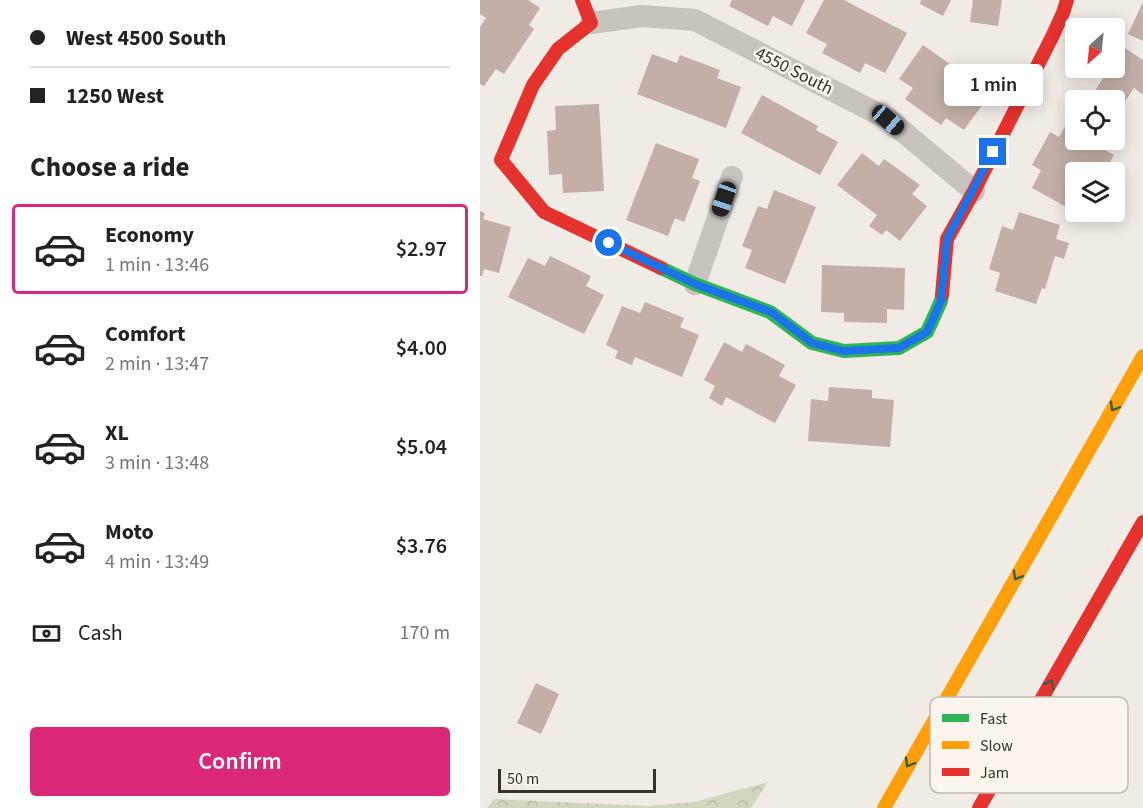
<!DOCTYPE html>
<html lang="en">
<head>
<meta charset="utf-8">
<style>
  :root { --surface:#fff; --page:#f6f6f6; --text:#222; --muted:#767676; --line:#e0e0e0; --accent:#db2777 }
  body { margin:0; font-family:"Source Sans 3",sans-serif; background:var(--page); color:var(--text); height:100vh; display:flex; flex-direction:column; font-size:22px; white-space:nowrap }
  * { box-sizing:border-box; margin:0 }
  p { font-size:20px; color:var(--muted) }
  .icon { flex:none; width:33px; height:33px; fill:none; stroke:currentColor; stroke-width:2; stroke-linecap:round; stroke-linejoin:round }
  .map { position:relative; flex:1; overflow:hidden }
  .sheet { display:flex; flex-direction:column; background:var(--surface); width:480px }
  .sheet>* { flex:none }
  .hud { display:grid; align-content:center; height:132px; padding:0 30px; background:var(--surface) }
  .needle { width:39px; rotate:207deg }
  .fabs { position:absolute; left:585px; top:18px; display:grid; gap:12px }
  .fabs a { display:grid; place-items:center; width:60px; height:60px; border-radius:6px; background:var(--surface); box-shadow:0 3px 15px #0003; font-size:30px }
  .scale { position:absolute; left:18px; bottom:15px; width:158px; box-sizing:border-box; padding-left:6px; border:3px solid #3b302b; border-top:0; font-size:16px; line-height:21px; white-space:nowrap; color:#3b302b; -webkit-text-stroke:4px #fbf5ee; paint-order:stroke }
  .end { position:absolute; width:27px; height:27px; margin:-14px; border:8px solid #1a73e8; background:#fff; box-shadow:0 0 0 3px #fff }
  .from { border-radius:50% }
  .bubble { position:absolute; height:42px; border-radius:6px; background:var(--surface); box-shadow:0 3px 15px #0003; font-size:20px; font-weight:600; line-height:42px; text-align:center }
  .car { position:absolute; width:18px; height:36px; margin:-18px -9px; border-radius:8px; box-shadow:0 0 4px 2px #0007; background:linear-gradient(#222 24%,#8ab4d8 0 40%,#222 0 76%,#8ab4d8 0 86%,#222 0) }
  .hud b { display:flex; align-items:center; gap:21px; height:57px; font-size:22px }
  .hud b+b { border-top:2px solid var(--line) }
  .hud i { width:15px; height:15px; background:var(--text) }
  ul { padding:0; list-style:none }
  li { display:flex; align-items:center; gap:18px; height:90px; margin:0 12px 9px; padding:0 18px; border:3px solid transparent; border-radius:6px }
  li div { flex:1 }
  li b { display:block; font-size:22px }
  li em { font-style:normal; font-weight:600 }
  li.on { border-color:var(--accent) }
  li>.icon { width:54px; height:54px; stroke-width:1.5 }
  h2 { padding:0 30px; font-size:27px; line-height:72px }
  .pay { display:flex; align-items:center; gap:15px; height:66px; padding:0 30px; font-size:22px }
  .pay p { margin-inline-start:auto }
  .cta { display:flex; gap:12px; margin-top:auto; padding:12px 30px }
  .cta a { flex:1; height:69px; border-radius:6px; background:var(--accent); color:#fff; font-size:24px; font-weight:600; line-height:69px; text-align:center }
  main { display:flex; flex:1; min-height:0 }
  .map>svg:first-child { display:block }
  .park { fill:url(#park-crowns) }
  .building { fill:#c3afa7 }
  .lines { fill:none; stroke-linecap:round; stroke-linejoin:round }
  .street { stroke:#c9c3be; stroke-width:22 }
  .fast { stroke:#30b455; stroke-width:14 }
  .slow { stroke:#ff9f0a; stroke-width:14 }
  .jam { stroke:#e5322d; stroke-width:14 }
  .oneway { stroke:#375e3a }
  .route { stroke:#1a73e8; stroke-width:8 }
  .labels { text-anchor:middle; dominant-baseline:central; stroke-width:5; stroke-linejoin:round; paint-order:stroke }
  .street-label { font-size:18px; fill:#3b302b; stroke:#fbf5ee }
  .key { fill:#fbf5ee; stroke:#c1bab4; stroke-width:1.5 }
  .key-label { font-size:16px; fill:#3b302b }
</style>
</head>
<body>
<main>
<section class="sheet">
<div class="hud">
<b><i class="from"></i>West 4500 South</b>
<b><i></i>1250 West</b>
</div>
<h2>Choose a ride</h2>
<ul>
<li class="on"><svg class="icon" aria-label="car" viewBox="0 0 24 24"><path d="M5 17H2v-5l4-1 3-4h7l3 4 3 1v5h-3M9 17h6M6 11h13"/><circle cx="7" cy="17" r="2"/><circle cx="17" cy="17" r="2"/></svg><div><b>Economy</b><p>1 min · 13:46</p></div><em>$2.97</em></li>
<li><svg class="icon" aria-label="car" viewBox="0 0 24 24"><path d="M5 17H2v-5l4-1 3-4h7l3 4 3 1v5h-3M9 17h6M6 11h13"/><circle cx="7" cy="17" r="2"/><circle cx="17" cy="17" r="2"/></svg><div><b>Comfort</b><p>2 min · 13:47</p></div><em>$4.00</em></li>
<li><svg class="icon" aria-label="car" viewBox="0 0 24 24"><path d="M5 17H2v-5l4-1 3-4h7l3 4 3 1v5h-3M9 17h6M6 11h13"/><circle cx="7" cy="17" r="2"/><circle cx="17" cy="17" r="2"/></svg><div><b>XL</b><p>3 min · 13:48</p></div><em>$5.04</em></li>
<li><svg class="icon" aria-label="car" viewBox="0 0 24 24"><path d="M5 17H2v-5l4-1 3-4h7l3 4 3 1v5h-3M9 17h6M6 11h13"/><circle cx="7" cy="17" r="2"/><circle cx="17" cy="17" r="2"/></svg><div><b>Moto</b><p>4 min · 13:49</p></div><em>$3.76</em></li>
</ul>
<div class="pay"><svg class="icon" aria-label="cash" viewBox="0 0 24 24"><path d="M3 7h18v10H3z"/><circle cx="12" cy="12" r="2"/></svg>Cash<p>170 m</p></div>
<div class="cta"><a>Confirm</a></div>
</section>
<div class="map">
<svg width="663" height="808" viewBox="0 0 663 808">
  <defs>
    <pattern id="park-crowns" width="20" height="18" patternUnits="userSpaceOnUse" patternTransform="scale(1.5)"><rect width="20" height="18" fill="#d1d6bf"/><path d="M2 6a3 3 0 1 1 6 0M12 15a3 3 0 1 1 6 0" fill="none" stroke="#b4b8a4"/></pattern>
  </defs>
  <rect width="100%" height="100%" fill="#f0ebe5"/>
  <path class="park" d="M288 782 271 808H7L14 799 168 806 215 802Z"/>
  <path class="building" d="M0 0H48L60 8 49 25 54 29 24 74 16 69 4 86 0 84V27L6 18 0 14Z
    M252 0H325L312 26 293 16 288 26 249 6Z
    M344 0H364L427 33 405 73 385 63 380 73 342 53 347 44 326 33Z
    M441 0H471L463 16 440 4Z
    M493 0H522L518 26 490 22Z
    M663 2V41L648 34Z
    M443 45 511 93 484 130 466 118 461 125 425 99 433 88 419 79Z
    M643 47 663 60V92L662 94 654 88 638 112 634 110V100H620L612 95 630 68H634V60Z
    M172 54 197 63 200 55 240 70 237 78 261 87 246 128 157 94Z
    M282 95 338 126 336 130 358 142 340 175 261 133Z
    M119 104 124 191 83 193 82 174 69 175 67 131 76 130 75 106Z
    M591 115 596 118V140H628L623 149 634 155 624 172 613 166 610 172H596V199L590 209 552 188 561 170 552 165 570 132 579 137Z
    M176 143 219 159 212 178 220 181 204 222 195 218 188 236 146 220Z
    M382 153 399 166 404 159 440 185 432 194 447 206 420 241 406 230 402 235 389 226 397 215 357 185Z
    M294 190 336 207 305 284 265 268 272 250 262 246 278 206 287 209Z
    M0 211 5 213 3 219 31 227 19 273 4 269 2 276H0Z
    M539 212 580 225 576 239 589 243 584 259 575 256 565 289 562 288 556 304 515 291 520 273 509 269 522 226 533 230Z
    M70 256 111 276 106 286 124 295 104 334 28 297 48 258 65 266Z
    M342 265 425 268 424 310 407 309V323L364 322V313L341 312Z
    M165 302 204 318 200 327 219 335 202 377 155 357 152 365 135 358 138 351 126 345 142 306 160 313Z
    M244 342 262 352 266 344 305 365 299 376 316 385 295 423 246 397 242 406 229 398 235 386 224 380Z
    M349 387 392 390V398L414 400 410 447 328 441 331 399 348 401Z
    M56 683 79 694 61 734 37 723Z"/>
  <g class="lines">
    <path class="street" d="M111 23 162 16 215 20 408 119 494 191
      M215 284 252 177"/>
    <path class="fast" d="M181 268 215 284 290 312 332 343 364 351 419 348 447 332 461 301 462 295"/>
    <path class="slow" d="M404 808 663 356"/>
    <path class="jam" d="M102 0 111 23 78 49 53 85 21 160 64 212 181 268
      M462 295 467 239 494 191 573 35 583 13 587 0
      M499 808 663 522"/>
  </g>
  <defs><path id="oneway-chevron" d="M-2-3.5L2.5 0L-2 3.5" fill="none" stroke-width="1.6" stroke-linecap="round" stroke-linejoin="round" transform="scale(1.5)"/></defs>
  <g class="oneway">
    <use href="#oneway-chevron" transform="translate(634 407) rotate(120)"/>
    <use href="#oneway-chevron" transform="translate(537 576) rotate(120)"/>
    <use href="#oneway-chevron" transform="translate(570 684) rotate(-60)"/>
    <use href="#oneway-chevron" transform="translate(429 763) rotate(120)"/>
  </g>
  <g class="lines">
    <path class="route" d="M129 243 215 284 291 312 332 343 363 351 419 348 447 332 461 301 467 239 513 152"/>
  </g>
  <g class="labels">
    <g class="street-label">
      <text transform="translate(314 71) rotate(27)">4550 South</text>
    </g>
  </g>
  <rect x="450" y="697" width="198" height="96" rx="9" class="key"/>
  <rect x="462" y="714" width="27" height="8" fill="#30b455"/>
  <rect x="462" y="741" width="27" height="8" fill="#ff9f0a"/>
  <rect x="462" y="768" width="27" height="8" fill="#e5322d"/>
  <g class="key-label">
    <text x="500" y="724">Fast</text>
    <text x="500" y="751">Slow</text>
    <text x="500" y="778">Jam</text>
  </g>
</svg>
<div class="fabs">
<a><svg class="needle" viewBox="-14 -14 28 28"><path d="M0-13l5 13h-10z" fill="#e53935"/><path d="M0 13l5-13h-10z" fill="#767676"/></svg></a>
<a><svg class="icon" aria-label="locate" viewBox="0 0 24 24"><circle cx="12" cy="12" r="6"/><path d="M12 2v4M12 18v4M2 12h4M18 12h4"/></svg></a>
<a><svg class="icon" aria-label="layers" viewBox="0 0 24 24"><path d="M12 4l9 5-9 5-9-5zM3 14l9 5 9-5"/></svg></a>
</div>
<div class="scale">50 m</div>
<i class="end from" style="left:129px;top:243px"></i>
<i class="end" style="left:513px;top:152px"></i>
<div class="bubble" style="left:464px;top:64px;width:99px">1 min</div>
<i class="car" style="left:408px;top:120px;rotate:130deg"></i>
<i class="car" style="left:244px;top:199px;rotate:199deg"></i>
</div>
</main>
</body>
</html>
